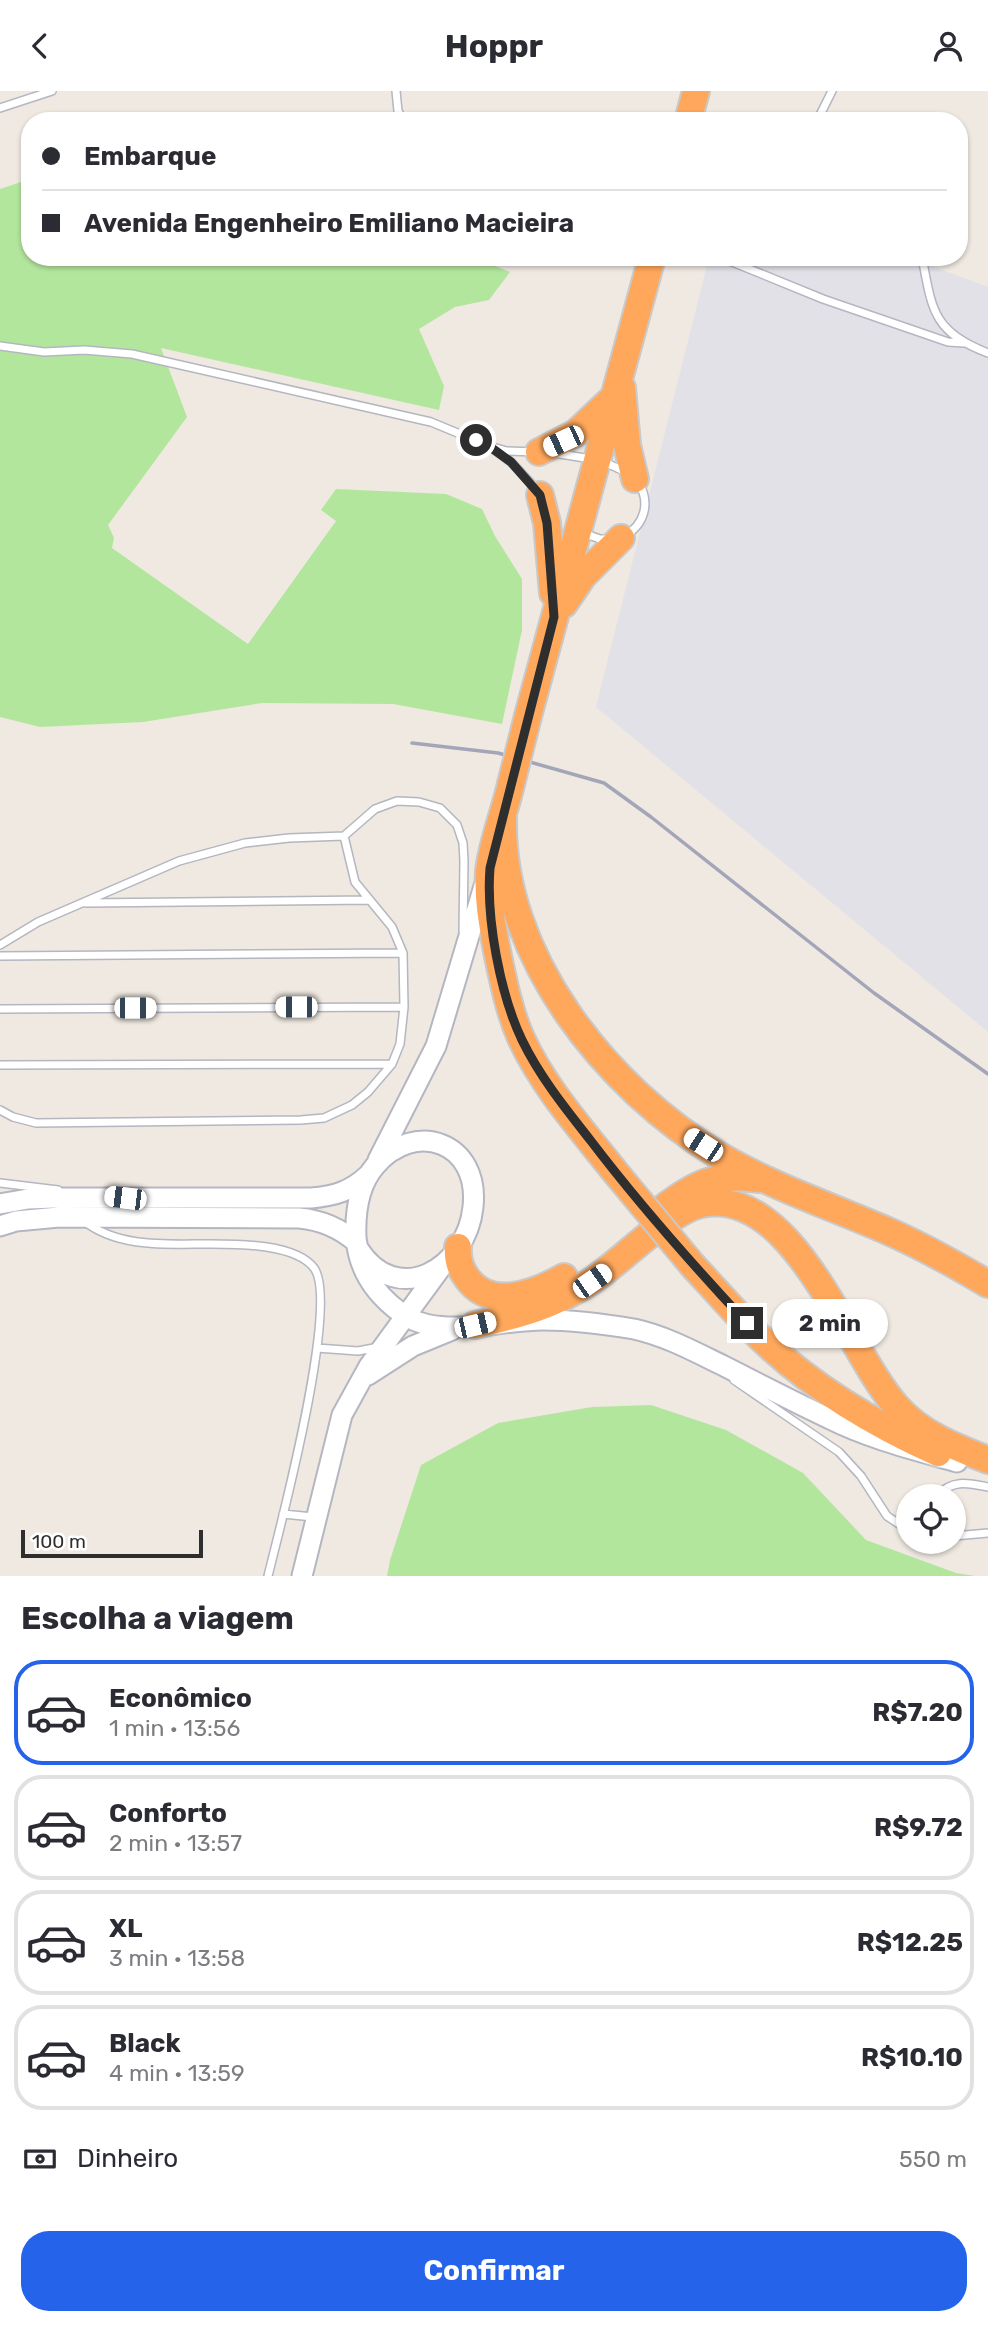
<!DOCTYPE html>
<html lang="pt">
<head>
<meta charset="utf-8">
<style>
  :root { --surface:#fff; --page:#f2f2f3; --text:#2b2b33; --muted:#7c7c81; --line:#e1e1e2; --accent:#2563eb }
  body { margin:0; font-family:Rubik,sans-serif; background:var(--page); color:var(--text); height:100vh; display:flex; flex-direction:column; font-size:26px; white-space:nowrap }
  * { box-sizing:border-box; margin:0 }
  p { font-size:23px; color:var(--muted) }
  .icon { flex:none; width:38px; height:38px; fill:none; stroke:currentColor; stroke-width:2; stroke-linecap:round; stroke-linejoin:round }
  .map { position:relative; height:1485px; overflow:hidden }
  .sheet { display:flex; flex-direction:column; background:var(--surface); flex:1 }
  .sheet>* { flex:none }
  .top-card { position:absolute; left:21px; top:21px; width:947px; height:154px; border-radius:28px; box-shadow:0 2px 5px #0004; display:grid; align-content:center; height:154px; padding:0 21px; background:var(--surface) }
  .buttons { position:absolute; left:896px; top:1393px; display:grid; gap:14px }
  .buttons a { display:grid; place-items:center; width:70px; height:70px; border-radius:50%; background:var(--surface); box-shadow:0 2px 5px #0004; font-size:35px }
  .scale { position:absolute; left:21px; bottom:18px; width:182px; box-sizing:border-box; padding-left:7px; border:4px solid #2e2e2e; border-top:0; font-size:19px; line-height:24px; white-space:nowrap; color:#2e2e2e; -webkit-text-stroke:5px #fff; paint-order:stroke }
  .end { position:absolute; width:32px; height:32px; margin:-16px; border:9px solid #2e2e2e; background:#fff; box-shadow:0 0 0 4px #fff }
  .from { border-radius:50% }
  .bubble { position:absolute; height:49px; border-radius:24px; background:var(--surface); box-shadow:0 2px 5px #0004; font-size:23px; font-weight:700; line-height:49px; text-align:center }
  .car { position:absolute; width:21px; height:42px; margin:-21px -10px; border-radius:9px; box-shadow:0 0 5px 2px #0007; background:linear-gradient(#fff 24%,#345 0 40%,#fff 0 76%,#345 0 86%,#fff 0) }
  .top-card b { display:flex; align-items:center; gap:24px; height:66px; font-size:26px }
  .top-card b+b { border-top:2px solid var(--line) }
  .top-card i { width:18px; height:18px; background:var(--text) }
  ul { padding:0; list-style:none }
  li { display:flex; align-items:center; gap:21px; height:105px; margin:0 14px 10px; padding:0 7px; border:4px solid var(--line); border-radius:28px }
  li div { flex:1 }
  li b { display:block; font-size:26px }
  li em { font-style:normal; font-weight:700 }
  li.current { border-color:var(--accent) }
  li>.icon { width:63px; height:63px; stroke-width:1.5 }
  h2 { padding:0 21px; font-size:32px; line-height:84px }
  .pay { display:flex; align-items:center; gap:18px; height:77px; padding:0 21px; font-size:26px }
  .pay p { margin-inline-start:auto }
  .button { display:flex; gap:14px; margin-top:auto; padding:14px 21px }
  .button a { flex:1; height:80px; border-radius:28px; background:var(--accent); color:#fff; font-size:28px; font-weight:700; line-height:80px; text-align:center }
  header { display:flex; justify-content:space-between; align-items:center; height:91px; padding:0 21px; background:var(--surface); font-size:32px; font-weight:700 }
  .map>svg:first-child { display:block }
  .industrial { fill:#e3e1e8 }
  .green { fill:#b3e69d }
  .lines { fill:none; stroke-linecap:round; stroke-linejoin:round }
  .lane-casing { stroke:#b4b6c1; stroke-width:10 }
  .secondary-casing { stroke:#b4b6c1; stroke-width:23 }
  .highway-casing { stroke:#c9c9c9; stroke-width:30 }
  .lane { stroke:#fff; stroke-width:7 }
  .secondary { stroke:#fff; stroke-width:19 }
  .highway { stroke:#ffa85c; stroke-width:26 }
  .rail { stroke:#a3a5b8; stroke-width:3.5 }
  .highway-bridge-casing { stroke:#c9c9c9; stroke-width:30; stroke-linecap:butt }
  .highway-bridge { stroke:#ffa85c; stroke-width:26 }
  .route { stroke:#2e2e2e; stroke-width:9 }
</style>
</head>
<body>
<header><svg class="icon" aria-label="back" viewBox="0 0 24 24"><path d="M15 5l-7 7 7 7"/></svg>Hoppr<svg class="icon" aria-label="person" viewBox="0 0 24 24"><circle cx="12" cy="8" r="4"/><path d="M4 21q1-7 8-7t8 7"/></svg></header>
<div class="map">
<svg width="988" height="1485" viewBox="0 0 988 1485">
  <rect width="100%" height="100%" fill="#efe9e1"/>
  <path class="industrial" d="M709 166H907L988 196V941L596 616Z"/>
  <path class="green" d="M30 88V166H473L510 181 489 209 455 216 419 238 444 295 439 319 161 257 187 326 108 434 114 447 112 457 248 553 336 430 321 419 336 398 446 403 482 418 495 445 522 488V539L502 633 393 613 262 612 143 631 40 636 0 626V98Z
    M651 1314 726 1339 803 1382 866 1449 956 1482 975 1485H387L390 1469 421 1374 498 1332 592 1316Z"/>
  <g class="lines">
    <g class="lane-casing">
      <path id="lane" d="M396 0 398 20 404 30
        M0 17 52 0
        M817 30 832 0
        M720 166 823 208 948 251 964 252
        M922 166C932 219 933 241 988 262
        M0 255 44 261 84 259 132 263 431 331 489 355 507 360 535 361
        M489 355 511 371 537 399
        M554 362 591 368
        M602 370 626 381
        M583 442 600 448H609
        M624 445C645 434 651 411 638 391
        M86 812 369 809
        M0 854 38 831 179 770 245 752 289 747 344 745 375 718 397 710 419 711 440 717 457 734 463 752 464 770 463 840
        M0 865 403 862
        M0 918 404 916
        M0 974 392 973
        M0 1019 13 1026 36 1032 301 1029 324 1027 352 1014 368 1001 392 973 400 953 404 916 403 862 392 836 355 791 344 745
        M0 1092 58 1099
        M84 1130C118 1157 167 1153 208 1153 236 1153 295 1152 314 1177 340 1212 280 1436 268 1485
        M317 1257 358 1260 379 1256
        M734 1289 839 1361 861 1385 887 1425 908 1439
        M937 1405C952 1388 968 1392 988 1396
        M283 1423 313 1426
        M954 1445 988 1442"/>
    </g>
    <g class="secondary-casing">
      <path id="secondary" d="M378 1069 436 955 484 795
        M0 1113 28 1108 54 1107H311C335 1105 351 1100 368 1084
        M0 1135 16 1130 59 1126 299 1127C322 1129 340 1137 357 1152
        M358 1157C397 1219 467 1177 473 1116 480 1051 415 1028 375 1075 358 1095 355 1121 356 1146 358 1179 375 1203 401 1222 437 1249 500 1229 543 1229 573 1229 604 1233 634 1238 666 1245 695 1261 724 1275 759 1293 794 1311 830 1328 870 1348 915 1359 957 1371
        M368 1284 413 1255 452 1239
        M302 1485 342 1324 369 1275 440 1178"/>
    </g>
    <g class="highway-casing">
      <path id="highway" d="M688 30 696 0
        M622 297 627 354 635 388
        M539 361 576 342 612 308
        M540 404 547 432 553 502
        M564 513 583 485 621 447
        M528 625 652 166
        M511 693C505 720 492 752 489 780 487 808 492 833 497 860 503 889 509 920 521 947 544 997 582 1039 616 1082
        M503 727C500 865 606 997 720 1065 773 1096 833 1116 890 1141 924 1156 956 1174 988 1193
        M662 1118C695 1093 715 1082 758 1088
        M458 1156C457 1168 460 1178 467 1187 490 1220 536 1202 564 1186
        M694 1176C718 1201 740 1228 765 1251 815 1298 876 1334 938 1362
        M475 1234C519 1224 554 1215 593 1189 623 1169 668 1121 701 1113 794 1093 848 1262 897 1316 921 1343 955 1356 988 1369"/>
    </g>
    <use href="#lane" class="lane"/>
    <use href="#secondary" class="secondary"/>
    <use href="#highway" class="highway"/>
    <path class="rail" d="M412 652 498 662 604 692 651 726 874 902 988 983"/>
    <g class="highway-bridge-casing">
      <path id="highway-bridge" d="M511 693 528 625
        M616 1082 694 1176"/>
    </g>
    <use href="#highway-bridge" class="highway-bridge"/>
  </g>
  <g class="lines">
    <path class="route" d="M476 349 489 355 511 371 540 404 547 432 554 526 490 777C486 827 500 903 522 949 540 986 565 1017 591 1050 639 1113 692 1173 747 1232"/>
  </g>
</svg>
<div class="buttons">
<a><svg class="icon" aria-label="locate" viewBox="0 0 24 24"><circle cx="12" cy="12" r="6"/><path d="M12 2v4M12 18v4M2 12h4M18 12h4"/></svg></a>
</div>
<div class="scale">100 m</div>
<i class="end from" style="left:476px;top:349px"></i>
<i class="end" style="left:747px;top:1232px"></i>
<div class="bubble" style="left:772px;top:1208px;width:116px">2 min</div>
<i class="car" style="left:563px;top:350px;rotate:245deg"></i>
<i class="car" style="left:296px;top:916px;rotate:270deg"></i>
<i class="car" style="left:135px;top:917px;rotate:90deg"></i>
<i class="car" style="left:703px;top:1054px;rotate:303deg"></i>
<i class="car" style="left:125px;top:1107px;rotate:277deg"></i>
<i class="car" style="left:592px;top:1190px;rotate:55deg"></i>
<i class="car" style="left:475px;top:1234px;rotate:77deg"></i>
<div class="top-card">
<b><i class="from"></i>Embarque</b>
<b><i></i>Avenida Engenheiro Emiliano Macieira</b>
</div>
</div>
<section class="sheet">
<h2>Escolha a viagem</h2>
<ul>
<li class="current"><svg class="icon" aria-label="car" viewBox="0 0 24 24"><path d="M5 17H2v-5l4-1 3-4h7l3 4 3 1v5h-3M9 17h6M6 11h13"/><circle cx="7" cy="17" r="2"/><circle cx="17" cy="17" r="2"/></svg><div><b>Econômico</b><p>1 min · 13:56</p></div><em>R$7.20</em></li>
<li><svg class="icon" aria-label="car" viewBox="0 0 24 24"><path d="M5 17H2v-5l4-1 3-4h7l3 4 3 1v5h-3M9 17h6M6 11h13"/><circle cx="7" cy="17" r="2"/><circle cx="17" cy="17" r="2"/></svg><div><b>Conforto</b><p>2 min · 13:57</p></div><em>R$9.72</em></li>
<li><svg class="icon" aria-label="car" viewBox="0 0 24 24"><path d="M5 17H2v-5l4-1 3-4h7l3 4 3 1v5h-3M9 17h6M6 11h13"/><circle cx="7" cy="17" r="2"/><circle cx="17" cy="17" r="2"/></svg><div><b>XL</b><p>3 min · 13:58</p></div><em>R$12.25</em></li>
<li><svg class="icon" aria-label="car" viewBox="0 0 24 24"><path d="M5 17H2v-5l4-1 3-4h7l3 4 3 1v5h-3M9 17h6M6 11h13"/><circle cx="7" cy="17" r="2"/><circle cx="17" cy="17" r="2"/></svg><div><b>Black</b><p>4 min · 13:59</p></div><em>R$10.10</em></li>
</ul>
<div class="pay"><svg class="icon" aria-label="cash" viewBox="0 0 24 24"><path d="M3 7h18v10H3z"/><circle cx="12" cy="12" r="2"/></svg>Dinheiro<p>550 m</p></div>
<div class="button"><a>Confirmar</a></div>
</section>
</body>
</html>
